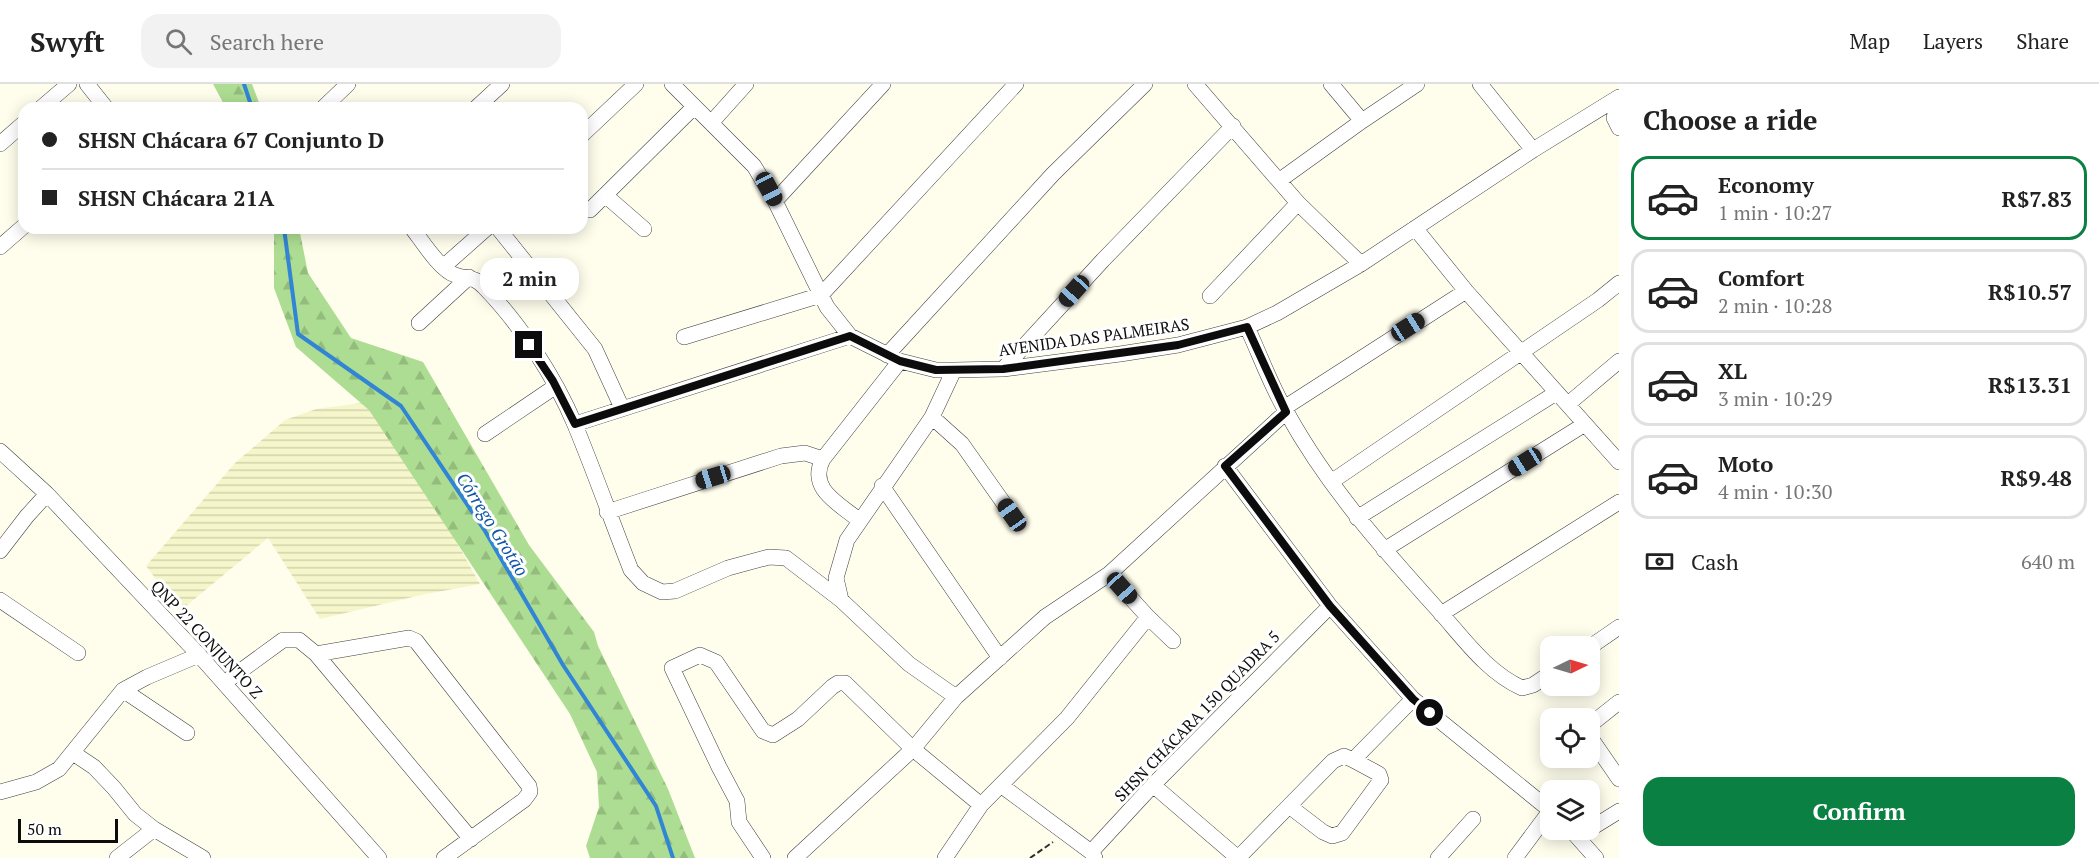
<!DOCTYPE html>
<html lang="en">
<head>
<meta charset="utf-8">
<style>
  :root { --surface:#fff; --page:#f2f2f2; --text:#222; --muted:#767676; --line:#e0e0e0; --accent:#0b8043 }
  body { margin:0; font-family:"PT Serif",serif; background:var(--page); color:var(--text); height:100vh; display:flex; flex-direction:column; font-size:22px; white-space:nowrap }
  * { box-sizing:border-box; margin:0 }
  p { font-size:20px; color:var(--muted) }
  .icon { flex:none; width:33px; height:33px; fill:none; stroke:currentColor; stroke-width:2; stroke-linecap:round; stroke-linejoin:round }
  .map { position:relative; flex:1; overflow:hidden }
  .sheet { display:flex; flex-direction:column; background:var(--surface); width:480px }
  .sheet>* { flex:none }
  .guide { position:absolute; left:18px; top:18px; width:570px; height:132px; border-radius:18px; box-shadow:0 3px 15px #0003; display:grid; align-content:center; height:132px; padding:0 24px; background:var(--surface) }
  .needle { width:39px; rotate:85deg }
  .tools { position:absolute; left:1540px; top:552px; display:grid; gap:12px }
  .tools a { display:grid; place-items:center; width:60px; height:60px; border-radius:12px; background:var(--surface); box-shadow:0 3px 15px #0003; font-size:30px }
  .scale { position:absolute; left:18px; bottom:15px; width:100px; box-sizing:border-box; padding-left:6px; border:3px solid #0c0c0c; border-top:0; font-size:16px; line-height:21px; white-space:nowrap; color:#0c0c0c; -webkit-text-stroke:4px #fff; paint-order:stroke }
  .end { position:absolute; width:27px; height:27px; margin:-14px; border:8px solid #0c0c0c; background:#fff; box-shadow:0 0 0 3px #fff }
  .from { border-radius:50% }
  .bubble { position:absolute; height:42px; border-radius:18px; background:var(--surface); box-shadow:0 3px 15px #0003; font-size:20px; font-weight:800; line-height:42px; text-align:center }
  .car { position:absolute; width:18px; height:36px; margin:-18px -9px; border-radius:8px; box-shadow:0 0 4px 2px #0007; background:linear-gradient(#222 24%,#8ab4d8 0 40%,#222 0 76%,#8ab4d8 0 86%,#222 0) }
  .guide b { display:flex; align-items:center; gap:21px; height:57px; font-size:22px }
  .guide b+b { border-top:2px solid var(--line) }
  .guide i { width:15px; height:15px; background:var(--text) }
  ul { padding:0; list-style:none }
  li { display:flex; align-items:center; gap:18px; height:84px; margin:0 12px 9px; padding:0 12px; border:3px solid var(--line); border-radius:18px }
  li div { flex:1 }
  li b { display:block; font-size:22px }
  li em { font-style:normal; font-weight:800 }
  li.selected { border-color:var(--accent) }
  li>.icon { width:54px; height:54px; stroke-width:1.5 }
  h2 { padding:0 24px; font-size:27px; line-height:72px }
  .pay { display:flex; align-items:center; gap:15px; height:66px; padding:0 24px; font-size:22px }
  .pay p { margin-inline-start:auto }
  .action { display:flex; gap:12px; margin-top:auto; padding:12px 24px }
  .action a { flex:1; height:69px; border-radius:18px; background:var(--accent); color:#fff; font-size:24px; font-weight:800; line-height:69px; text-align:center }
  header { display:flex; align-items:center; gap:36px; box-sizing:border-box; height:84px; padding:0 30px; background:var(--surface); border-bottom:2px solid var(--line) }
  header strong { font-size:28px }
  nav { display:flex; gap:33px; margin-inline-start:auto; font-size:21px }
  .search { width:420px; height:54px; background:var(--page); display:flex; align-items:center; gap:15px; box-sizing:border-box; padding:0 21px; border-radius:18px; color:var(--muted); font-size:22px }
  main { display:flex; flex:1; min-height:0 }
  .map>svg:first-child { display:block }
  .farmland { fill:url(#farmland-rules) }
  .forest { fill:url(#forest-firs) }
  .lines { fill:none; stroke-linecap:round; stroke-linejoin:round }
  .stream { stroke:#3185d4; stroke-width:4 }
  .minor-casing { stroke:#3f3f3f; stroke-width:16 }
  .path { stroke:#2e2e2e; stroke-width:2; stroke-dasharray:6 3; stroke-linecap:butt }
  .minor { stroke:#fff; stroke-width:15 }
  .route { stroke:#0c0c0c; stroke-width:8 }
  .labels { text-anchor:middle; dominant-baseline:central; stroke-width:6; stroke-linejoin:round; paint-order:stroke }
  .street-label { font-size:16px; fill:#0c0c0c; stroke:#fff }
  .water-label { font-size:18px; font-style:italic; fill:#0f56a5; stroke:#fff }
</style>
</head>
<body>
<header>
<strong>Swyft</strong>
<div class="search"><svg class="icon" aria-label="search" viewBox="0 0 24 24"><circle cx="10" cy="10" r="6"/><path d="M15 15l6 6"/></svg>Search here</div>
<nav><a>Map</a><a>Layers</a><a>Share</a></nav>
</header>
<main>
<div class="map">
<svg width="1619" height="774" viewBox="0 0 1619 774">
  <defs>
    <pattern id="farmland-rules" width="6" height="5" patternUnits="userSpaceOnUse" patternTransform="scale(1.5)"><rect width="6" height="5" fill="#f6f6cb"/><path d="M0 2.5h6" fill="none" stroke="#d2d2ad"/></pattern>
    <pattern id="forest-firs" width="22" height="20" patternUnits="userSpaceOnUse" patternTransform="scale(1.5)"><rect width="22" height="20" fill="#addd92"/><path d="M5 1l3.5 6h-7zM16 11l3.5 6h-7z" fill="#94bc7d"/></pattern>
  </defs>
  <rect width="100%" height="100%" fill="#fffdec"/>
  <path class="farmland" d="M377 317 480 500 421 511 320 535 268 454 180 527 146 482 235 379 285 336 316 325Z"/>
  <path class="forest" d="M213 0H252L261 24H226Z
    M274 144H299L308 189 351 254 423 278 529 461 594 548 598 562 668 705 695 774H590L586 762 599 723 597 688 570 630 369 326 296 263 274 204Z"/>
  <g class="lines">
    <path class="stream" d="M244 0 252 24
      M284 144 298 250 401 322 485 447 563 581 656 722 673 774"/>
    <g class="minor-casing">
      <path id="minor" d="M87 0 106 24
        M672 0 754 82 775 117 827 223 850 252 900 277 936 286H954L1003 285 1120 270 1178 261 1247 243 1277 229 1361 180 1533 66 1619 13
        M1195 0 1298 119 1361 180
        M1331 0 1362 37
        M1480 0 1533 66
        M1619 15 1614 34 1619 44
        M41 24 69 0
        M323 24 348 0
        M476 24 502 0
        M711 39 746 0
        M582 51 636 0
        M0 60 24 39
        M1280 96 1362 37 1417 0
        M605 111 644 145
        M775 117 883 0
        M590 126 694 23
        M412 144C422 157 440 186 455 191 467 196 473 191 484 203 520 240 555 293 575 341 595 389 612 438 631 486L643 499 662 508 675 507 728 484 769 473 786 474 841 516 909 580 956 613
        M498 144 595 265 622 324
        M1415 144 1466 207 1619 378
        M0 163 24 142
        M443 183 487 144
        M1210 212 1298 119
        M419 239 469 193
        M1247 243C1260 271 1271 302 1287 329 1328 403 1383 465 1439 527 1464 555 1487 588 1522 604L1533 601 1551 589
        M684 253 821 211 1016 0
        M887 271 1053 90 1145 0
        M1003 285 1103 176 1233 42
        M1568 320 1619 277
        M1284 324 1466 207
        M932 333 962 360 1012 431
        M575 340 850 252
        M485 350 556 302
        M0 367 47 410 199 571 379 774
        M1225 382 1330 522 1413 615 1551 727
        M1331 398 1598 216 1619 199
        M882 402 1000 574
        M607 428 781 372 805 369 823 375
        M1357 434 1556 309
        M860 437C840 420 807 405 823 375L900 277
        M1384 466 1585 340
        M0 467 27 432 47 410
        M1109 490 1148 533 1173 557
        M0 516 78 569
        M841 516 836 494 847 456 932 333 954 286
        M1441 530 1619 418
        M1590 563 1619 543
        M316 570 409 554 416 557 529 702 530 708 524 716 444 774
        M224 599 283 556H299L316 570 471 755
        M123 606 187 649
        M1590 641 1619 618
        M1590 653 1619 695
        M73 669 94 683 114 704 135 730 154 745 203 774
        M1153 701 1238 774
        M1002 702 1091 768 1095 774
        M0 708 36 698 59 685 123 606 147 593 199 571
        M1289 722 1323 748 1332 752 1342 749 1381 696 1379 690 1353 676
        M1590 745 1619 727
        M1571 746 1596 774
        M1091 768 1153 701 1330 522
        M117 774 154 745
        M763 774 739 738 737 717 719 683 672 584 700 571 716 578 763 647 773 651 798 635 832 603 838 599H845L913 665 981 721
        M795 774 913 665 956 613 1045 533 1109 490 1286 328
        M945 774 981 721 1067 634 1148 533
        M1238 774 1333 677 1344 672 1353 676 1413 615
        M1438 774 1473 735
        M1515 774 1550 727"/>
    </g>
    <path class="path" d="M1030 774 1053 758"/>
    <use href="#minor" class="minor"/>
  </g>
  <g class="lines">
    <path class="route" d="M529 261 553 297 575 340 850 252 900 277 936 286 1003 285 1178 261 1247 243 1286 328 1225 382 1330 522 1413 615 1430 629"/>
  </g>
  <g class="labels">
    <g class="street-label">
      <text transform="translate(1094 253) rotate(-8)">AVENIDA DAS PALMEIRAS</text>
      <text transform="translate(207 555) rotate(47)">QNP 22 CONJUNTO Z</text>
      <text transform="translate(1197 632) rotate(-46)">SHSN CHÁCARA 150 QUADRA 5</text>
    </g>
    <g class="water-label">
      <text transform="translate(493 440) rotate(58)">Córrego Grotão</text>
    </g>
  </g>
</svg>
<div class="tools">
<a><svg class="needle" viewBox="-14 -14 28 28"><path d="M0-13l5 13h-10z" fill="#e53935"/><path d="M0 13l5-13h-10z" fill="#767676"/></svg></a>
<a><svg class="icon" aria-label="locate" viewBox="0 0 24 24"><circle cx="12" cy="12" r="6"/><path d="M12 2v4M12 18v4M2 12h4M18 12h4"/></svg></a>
<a><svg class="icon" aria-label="layers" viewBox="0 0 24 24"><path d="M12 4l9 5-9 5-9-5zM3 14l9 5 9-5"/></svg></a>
</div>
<div class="scale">50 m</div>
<i class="end from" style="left:1430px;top:629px"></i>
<i class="end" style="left:529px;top:261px"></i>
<div class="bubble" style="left:480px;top:174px;width:99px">2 min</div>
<i class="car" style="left:769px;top:105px;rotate:152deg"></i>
<i class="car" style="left:1074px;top:207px;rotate:222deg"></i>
<i class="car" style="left:1408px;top:243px;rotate:58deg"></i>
<i class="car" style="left:1525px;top:378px;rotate:238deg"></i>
<i class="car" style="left:713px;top:393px;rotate:253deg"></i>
<i class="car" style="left:1012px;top:431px;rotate:325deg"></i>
<i class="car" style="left:1122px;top:504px;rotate:138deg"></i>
<div class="guide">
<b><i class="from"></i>SHSN Chácara 67 Conjunto D</b>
<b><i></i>SHSN Chácara 21A</b>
</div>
</div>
<section class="sheet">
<h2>Choose a ride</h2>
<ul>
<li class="selected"><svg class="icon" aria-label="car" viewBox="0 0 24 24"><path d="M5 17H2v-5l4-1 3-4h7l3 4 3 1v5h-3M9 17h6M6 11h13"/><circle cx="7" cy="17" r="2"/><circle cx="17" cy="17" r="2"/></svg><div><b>Economy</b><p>1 min · 10:27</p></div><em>R$7.83</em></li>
<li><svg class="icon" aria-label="car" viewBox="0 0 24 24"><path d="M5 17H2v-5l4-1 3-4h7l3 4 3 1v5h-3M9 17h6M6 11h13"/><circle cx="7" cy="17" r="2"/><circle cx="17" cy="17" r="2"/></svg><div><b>Comfort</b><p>2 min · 10:28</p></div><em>R$10.57</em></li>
<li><svg class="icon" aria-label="car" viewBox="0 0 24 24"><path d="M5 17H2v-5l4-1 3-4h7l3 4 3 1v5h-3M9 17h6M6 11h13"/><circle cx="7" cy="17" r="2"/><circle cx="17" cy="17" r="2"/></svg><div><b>XL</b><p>3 min · 10:29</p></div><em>R$13.31</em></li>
<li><svg class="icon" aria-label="car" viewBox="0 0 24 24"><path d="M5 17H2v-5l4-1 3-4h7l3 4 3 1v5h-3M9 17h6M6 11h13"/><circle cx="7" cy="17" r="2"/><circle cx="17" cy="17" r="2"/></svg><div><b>Moto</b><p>4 min · 10:30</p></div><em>R$9.48</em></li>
</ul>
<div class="pay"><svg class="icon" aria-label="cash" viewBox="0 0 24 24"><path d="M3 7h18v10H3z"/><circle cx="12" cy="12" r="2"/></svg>Cash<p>640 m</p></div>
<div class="action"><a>Confirm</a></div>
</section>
</main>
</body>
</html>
